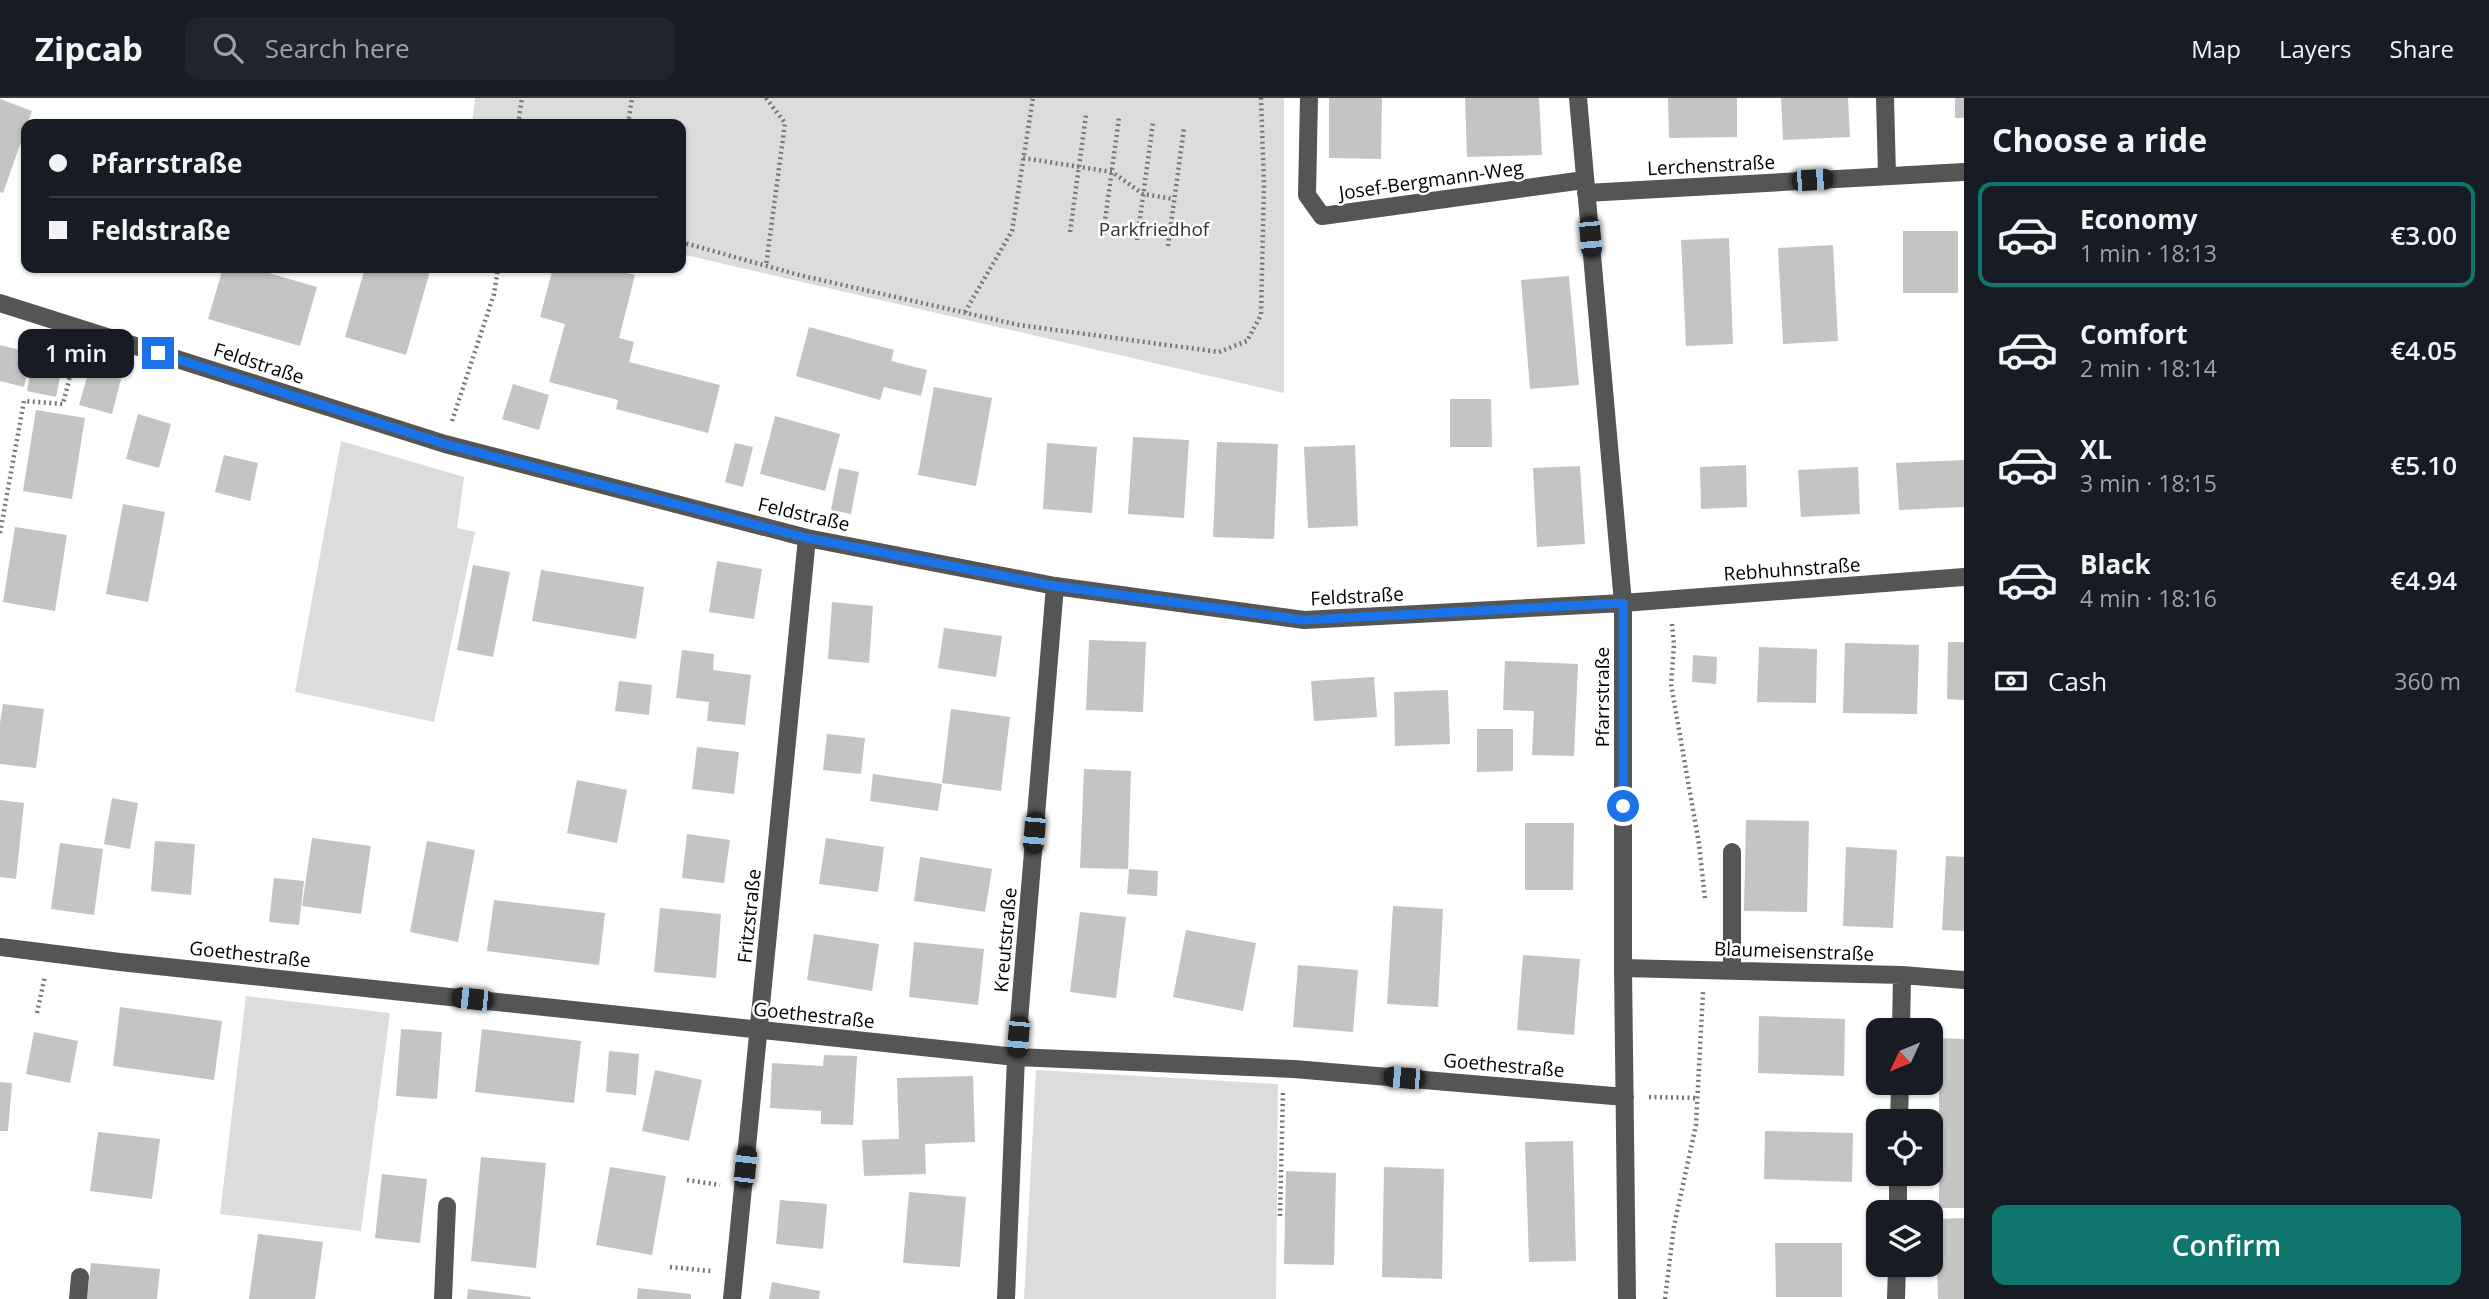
<!DOCTYPE html>
<html lang="en">
<head>
<meta charset="utf-8">
<style>
  :root { --surface:#171b24; --page:#20242c; --text:#f1f3f6; --muted:#9ea1a6; --line:#363941; --accent:#0f766e }
  body { margin:0; font-family:"Open Sans",sans-serif; background:var(--page); color:var(--text); height:100vh; display:flex; flex-direction:column; font-size:26px; white-space:nowrap }
  * { box-sizing:border-box; margin:0 }
  p { font-size:23px; color:var(--muted) }
  .icon { flex:none; width:38px; height:38px; fill:none; stroke:currentColor; stroke-width:2; stroke-linecap:round; stroke-linejoin:round }
  .map { position:relative; flex:1; overflow:hidden }
  .details { display:flex; flex-direction:column; background:var(--surface); width:525px }
  .details>* { flex:none }
  .top-card { position:absolute; left:21px; top:21px; width:665px; height:154px; border-radius:14px; box-shadow:0 2px 5px #0004; display:grid; align-content:center; height:154px; padding:0 28px; background:var(--surface) }
  .needle { width:46px; rotate:226deg }
  .fabs { position:absolute; left:1866px; top:920px; display:grid; gap:14px }
  .fabs a { display:grid; place-items:center; width:77px; height:77px; border-radius:14px; background:var(--surface); box-shadow:0 2px 5px #0004; font-size:35px }
  .end { position:absolute; width:32px; height:32px; margin:-16px; border:9px solid #1a73e8; background:#fff; box-shadow:0 0 0 4px #fff }
  .from { border-radius:50% }
  .bubble { position:absolute; height:49px; border-radius:14px; background:var(--surface); box-shadow:0 2px 5px #0004; font-size:23px; font-weight:600; line-height:49px; text-align:center }
  .car { position:absolute; width:21px; height:42px; margin:-21px -10px; border-radius:9px; box-shadow:0 0 5px 2px #0007; background:linear-gradient(#222 24%,#8ab4d8 0 40%,#222 0 76%,#8ab4d8 0 86%,#222 0) }
  .top-card b { display:flex; align-items:center; gap:24px; height:66px; font-size:26px }
  .top-card b+b { border-top:2px solid var(--line) }
  .top-card i { width:18px; height:18px; background:var(--text) }
  ul { padding:0; list-style:none }
  li { display:flex; align-items:center; gap:21px; height:105px; margin:0 14px 10px; padding:0 14px; border:4px solid transparent; border-radius:14px }
  li div { flex:1 }
  li b { display:block; font-size:26px }
  li em { font-style:normal; font-weight:600 }
  li.selected { border-color:var(--accent) }
  li>.icon { width:63px; height:63px; stroke-width:1.5 }
  h2 { padding:0 28px; font-size:32px; line-height:84px }
  .pay { display:flex; align-items:center; gap:18px; height:77px; padding:0 28px; font-size:26px }
  .pay p { margin-inline-start:auto }
  .action { display:flex; gap:14px; margin-top:auto; padding:14px 28px }
  .action a { flex:1; height:80px; border-radius:14px; background:var(--accent); color:#fff; font-size:28px; font-weight:600; line-height:80px; text-align:center }
  header { display:flex; align-items:center; gap:42px; box-sizing:border-box; height:98px; padding:0 35px; background:var(--surface); border-bottom:2px solid var(--line) }
  header strong { font-size:33px }
  nav { display:flex; gap:38px; margin-inline-start:auto; font-size:24px }
  .search { width:490px; height:63px; background:var(--page); display:flex; align-items:center; gap:18px; box-sizing:border-box; padding:0 24px; border-radius:14px; color:var(--muted); font-size:26px }
  main { display:flex; flex:1; min-height:0 }
  .map>svg:first-child { display:block }
  .green { fill:#dcdcdc }
  .building { fill:#c4c4c4 }
  .lines { fill:none; stroke-linecap:round; stroke-linejoin:round }
  .path { stroke:#777; stroke-width:4.5; stroke-dasharray:2 3.5; stroke-linecap:butt }
  .minor { stroke:#555; stroke-width:18 }
  .route { stroke:#1a73e8; stroke-width:9 }
  .labels { text-anchor:middle; dominant-baseline:central; stroke-width:5; stroke-linejoin:round; paint-order:stroke }
  .street-label { font-size:19px; fill:#000; stroke:#fff }
  .park-label { font-size:19px; fill:#333; stroke:#fff }
</style>
</head>
<body>
<header>
<strong>Zipcab</strong>
<div class="search"><svg class="icon" aria-label="search" viewBox="0 0 24 24"><circle cx="10" cy="10" r="6"/><path d="M15 15l6 6"/></svg>Search here</div>
<nav><a>Map</a><a>Layers</a><a>Share</a></nav>
</header>
<main>
<div class="map">
<svg width="1964" height="1201" viewBox="0 0 1964 1201">
  <rect width="100%" height="100%" fill="#fff"/>
  <path class="green" d="M475 0H1284V295L681 156V26H472Z
    M341 343 464 379 457 430 475 434 434 624 295 594Z
    M246 898 390 915 361 1133 220 1116Z
    M1036 972 1278 986 1276 1201H1024Z"/>
  <path class="building" d="M1329 0H1382L1381 61 1329 60Z
    M1465 0H1539L1542 57 1467 59Z
    M1668 0H1737V39L1669 40Z
    M1781 0H1848L1850 39 1783 42Z
    M1955 0H1964V20H1955Z
    M0 1 32 13 3 95 0 94Z
    M1903 133H1958V195H1903Z
    M1729 140 1733 246 1686 248 1681 142Z
    M1833 147 1838 243 1783 246 1778 150Z
    M223 170H251L317 189 300 248 208 221Z
    M365 170H421L430 173 406 257 345 239Z
    M553 170H606L635 177 619 240 634 244 629 264 720 287 708 335 616 311 618 302 549 284 565 226 540 219Z
    M1569 178 1579 287 1530 291 1521 182Z
    M809 229 894 252 891 263 927 272 921 298 884 289 880 302 796 278Z
    M0 247 32 255 24 289 0 283Z
    M32 264 62 269 56 299 27 293Z
    M89 272 121 281 112 316 79 307Z
    M513 286 549 297 539 332 502 321Z
    M934 289 992 300 976 388 918 377Z
    M1450 301H1491L1492 349H1450Z
    M36 312 85 320 72 401 23 393Z
    M138 316 171 326 159 370 126 361Z
    M775 318 840 336 825 393 760 376Z
    M1133 339 1189 342 1184 420 1128 416Z
    M1217 344 1278 346 1274 441 1213 439Z
    M735 345 753 349 743 389 725 384Z
    M1047 345 1097 349 1092 415 1043 411Z
    M1355 347 1358 428 1308 430 1304 349Z
    M224 357 258 365 250 403 215 394Z
    M1964 362V409L1899 412 1896 365Z
    M1746 367 1747 409 1701 411 1700 369Z
    M1580 368 1585 446 1537 449 1533 370Z
    M1858 369 1860 416 1801 419 1798 372Z
    M839 370 859 374 851 416 831 412Z
    M123 406 165 414 148 504 106 496Z
    M15 429 67 437 55 513 3 504Z
    M717 463 762 471 754 521 709 514Z
    M473 467 510 474 493 559 457 552Z
    M541 472 644 489 636 541 532 523Z
    M832 504 873 508 869 565 828 561Z
    M944 530 1002 538 996 579 938 570Z
    M1089 542 1146 544 1143 614 1086 612Z
    M1948 544H1964V602L1947 601Z
    M1845 545 1919 547 1917 616 1843 615Z
    M1759 549 1817 551 1816 605 1757 604Z
    M682 552 714 556 713 572 751 577 745 627 707 623 709 604 676 600Z
    M1693 557 1717 559 1716 586 1692 584Z
    M1505 563 1578 566 1574 658 1532 657 1534 613 1503 612Z
    M1374 579 1377 619 1314 623 1311 583Z
    M619 583 652 587 649 617 615 613Z
    M1448 592 1450 646 1395 648 1394 594Z
    M3 606 44 611 36 670 0 666V625Z
    M951 611 1010 619 1001 693 942 685Z
    M1477 631H1513V673L1477 674Z
    M827 636 865 640 861 676 823 672Z
    M697 649 739 654 734 696 692 691Z
    M1084 671 1131 673 1128 771 1080 770Z
    M873 676 942 686 938 713 870 703Z
    M577 682 627 692 617 745 567 735Z
    M112 700 138 705 130 751 104 746Z
    M0 702 24 705 16 781 0 779Z
    M1746 722 1809 723 1807 814 1744 813Z
    M1525 725H1574L1573 792H1525Z
    M687 736 730 742 724 785 682 780Z
    M312 740 371 748 361 816 302 808Z
    M826 740 884 749 878 794 819 786Z
    M155 743 195 746 191 797 151 793Z
    M427 743 475 752 458 844 410 834Z
    M60 745 103 751 94 817 51 811Z
    M1846 749 1897 752 1893 830 1843 828Z
    M1946 758 1964 759V833L1942 832Z
    M920 759 992 771 985 814 914 803Z
    M1129 771 1158 773 1157 798 1127 796Z
    M274 780 304 783 299 827 269 824Z
    M494 802 605 815 599 867 487 853Z
    M1393 808 1443 811 1438 909 1387 906Z
    M660 810 721 816 716 880 654 874Z
    M1080 814 1126 819 1116 900 1070 894Z
    M1186 832 1256 845 1243 913 1173 899Z
    M814 836 879 846 872 893 807 882Z
    M914 844 984 851 978 907 909 899Z
    M1523 857 1580 861 1574 937 1517 932Z
    M1298 867 1358 872 1353 934 1293 929Z
    M120 909 222 923 214 982 113 968Z
    M1759 918 1845 921 1844 978 1758 975Z
    M401 931 442 934 437 1001 396 998Z
    M482 931 581 943 574 1005 475 994Z
    M34 934 78 943 70 985 26 976Z
    M1939 940 1964 941V1110H1939Z
    M609 953 639 956 636 997 606 994Z
    M824 957 857 958 853 1027 821 1026V1013L770 1010 772 965 823 968Z
    M655 972 702 982 689 1043 642 1033Z
    M973 978 975 1044 925 1046 926 1076 864 1078 862 1042 899 1041 897 980Z
    M0 984 12 985 8 1033H0Z
    M1765 1033 1853 1035 1852 1084 1764 1081Z
    M98 1034 160 1041 152 1101 90 1093Z
    M1573 1043 1576 1163 1529 1164 1525 1044Z
    M481 1059 546 1065 536 1170 471 1163Z
    M610 1069 666 1078 652 1157 596 1147Z
    M1384 1069 1444 1071 1442 1181 1382 1179Z
    M1286 1073 1336 1075 1334 1167 1284 1166Z
    M382 1076 427 1081 420 1145 375 1140Z
    M909 1094 966 1099 960 1169 903 1165Z
    M780 1102 827 1106 823 1151 776 1146Z
    M1964 1120V1201H1938L1936 1121Z
    M258 1136 323 1144 315 1201H249Z
    M1775 1145H1842V1199H1776Z
    M91 1165 160 1171 157 1201H87Z
    M772 1184 820 1193 819 1201H769Z
    M638 1190 691 1196V1201H637Z
    M468 1191 531 1199 530 1201H467Z"/>
  <g class="lines">
    <path class="path" d="M766 0 785 25 766 168
      M518 26 522 0
      M628 26 632 0
      M1023 60 1112 74 1143 96 1174 101
      M1070 134 1086 17
      M1103 137 1119 20
      M1137 142 1153 25
      M681 144 799 177 1019 227 1219 254 1247 243 1261 217 1264 87 1261 0
      M1168 148 1184 30
      M965 214 1012 133 1033 0
      M452 323 494 196 498 170
      M0 435 24 303 63 306 76 254
      M1672 526 1674 547 1671 586 1699 746 1705 801
      M37 915 45 878
      M1649 999 1697 1000
      M687 1082 720 1087
      M1280 1118 1283 993
      M670 1169 711 1173
      M1665 1201 1674 1128 1696 1027 1703 894"/>
    <path class="minor" d="M1309 0 1307 97 1322 118 1584 82
      M1578 0 1623 505V870L1627 1201
      M1885 0 1887 77
      M1586 95 1964 74
      M0 205 445 346 807 440 1055 488 1304 522 1623 505 1964 479
      M0 849 120 864 1016 959 1294 971 1625 999
      M1623 870 1902 877 1964 882
      M1732 872V754
      M1901 933 1902 877
      M1899 1024 1900 985
      M1898 1115V1076
      M78 1201 80 1179
      M443 1201 447 1108
      M732 1201 807 440
      M1006 1201 1016 959 1055 488
      M1896 1201 1897 1167"/>
  </g>
  <g class="lines">
    <path class="route" d="M158 255 445 346 807 440 1055 488 1304 522 1623 505V708"/>
  </g>
  <g class="labels">
    <g class="street-label">
      <text transform="translate(1711 67) rotate(-3)">Lerchenstraße</text>
      <text transform="translate(1431 82) rotate(-8)">Josef-Bergmann-Weg</text>
      <text transform="translate(259 265) rotate(18)">Feldstraße</text>
      <text transform="translate(804 416) rotate(13)">Feldstraße</text>
      <text transform="translate(1792 471) rotate(-4)">Rebhuhnstraße</text>
      <text transform="translate(1357 498) rotate(-3)">Feldstraße</text>
      <text transform="translate(1602 599) rotate(-90)">Pfarrstraße</text>
      <text transform="translate(749 818) rotate(-84)">Fritzstraße</text>
      <text transform="translate(1005 842) rotate(-85)">Kreutstraße</text>
      <text transform="translate(1794 853) rotate(2)">Blaumeisenstraße</text>
      <text transform="translate(250 856) rotate(6)">Goethestraße</text>
      <text transform="translate(814 917) rotate(6)">Goethestraße</text>
      <text transform="translate(1504 967) rotate(5)">Goethestraße</text>
    </g>
    <g class="park-label">
      <text x="1154" y="131">Parkfriedhof</text>
    </g>
  </g>
</svg>
<div class="fabs">
<a><svg class="needle" viewBox="-14 -14 28 28"><path d="M0-13l5 13h-10z" fill="#e53935"/><path d="M0 13l5-13h-10z" fill="#9ea1a6"/></svg></a>
<a><svg class="icon" aria-label="locate" viewBox="0 0 24 24"><circle cx="12" cy="12" r="6"/><path d="M12 2v4M12 18v4M2 12h4M18 12h4"/></svg></a>
<a><svg class="icon" aria-label="layers" viewBox="0 0 24 24"><path d="M12 4l9 5-9 5-9-5zM3 14l9 5 9-5"/></svg></a>
</div>
<i class="end from" style="left:1623px;top:708px"></i>
<i class="end" style="left:158px;top:255px"></i>
<div class="bubble" style="left:18px;top:231px;width:116px">1 min</div>
<i class="car" style="left:1812px;top:82px;rotate:86deg"></i>
<i class="car" style="left:1590px;top:139px;rotate:175deg"></i>
<i class="car" style="left:1034px;top:735px;rotate:185deg"></i>
<i class="car" style="left:472px;top:901px;rotate:276deg"></i>
<i class="car" style="left:1018px;top:939px;rotate:185deg"></i>
<i class="car" style="left:1404px;top:980px;rotate:275deg"></i>
<i class="car" style="left:745px;top:1069px;rotate:6deg"></i>
<div class="top-card">
<b><i class="from"></i>Pfarrstraße</b>
<b><i></i>Feldstraße</b>
</div>
</div>
<section class="details">
<h2>Choose a ride</h2>
<ul>
<li class="selected"><svg class="icon" aria-label="car" viewBox="0 0 24 24"><path d="M5 17H2v-5l4-1 3-4h7l3 4 3 1v5h-3M9 17h6M6 11h13"/><circle cx="7" cy="17" r="2"/><circle cx="17" cy="17" r="2"/></svg><div><b>Economy</b><p>1 min · 18:13</p></div><em>€3.00</em></li>
<li><svg class="icon" aria-label="car" viewBox="0 0 24 24"><path d="M5 17H2v-5l4-1 3-4h7l3 4 3 1v5h-3M9 17h6M6 11h13"/><circle cx="7" cy="17" r="2"/><circle cx="17" cy="17" r="2"/></svg><div><b>Comfort</b><p>2 min · 18:14</p></div><em>€4.05</em></li>
<li><svg class="icon" aria-label="car" viewBox="0 0 24 24"><path d="M5 17H2v-5l4-1 3-4h7l3 4 3 1v5h-3M9 17h6M6 11h13"/><circle cx="7" cy="17" r="2"/><circle cx="17" cy="17" r="2"/></svg><div><b>XL</b><p>3 min · 18:15</p></div><em>€5.10</em></li>
<li><svg class="icon" aria-label="car" viewBox="0 0 24 24"><path d="M5 17H2v-5l4-1 3-4h7l3 4 3 1v5h-3M9 17h6M6 11h13"/><circle cx="7" cy="17" r="2"/><circle cx="17" cy="17" r="2"/></svg><div><b>Black</b><p>4 min · 18:16</p></div><em>€4.94</em></li>
</ul>
<div class="pay"><svg class="icon" aria-label="cash" viewBox="0 0 24 24"><path d="M3 7h18v10H3z"/><circle cx="12" cy="12" r="2"/></svg>Cash<p>360 m</p></div>
<div class="action"><a>Confirm</a></div>
</section>
</main>
</body>
</html>
